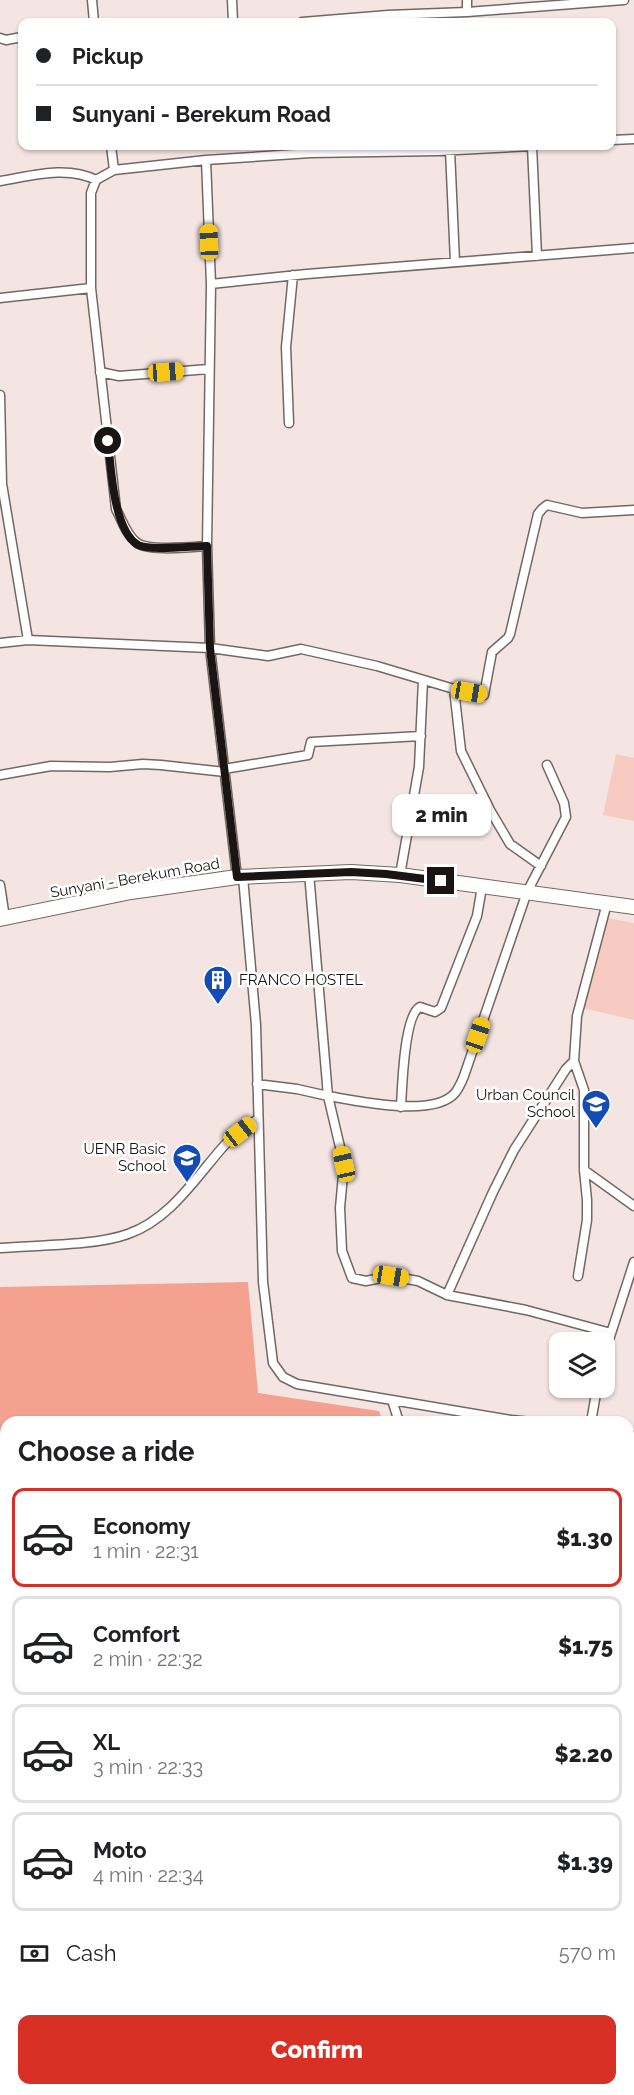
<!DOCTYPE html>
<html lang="en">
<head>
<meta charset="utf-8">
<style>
  :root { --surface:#fff; --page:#f2f2f2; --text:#202124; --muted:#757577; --line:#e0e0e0; --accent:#d93025 }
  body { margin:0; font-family:Raleway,sans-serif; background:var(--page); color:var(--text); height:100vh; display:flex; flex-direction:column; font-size:22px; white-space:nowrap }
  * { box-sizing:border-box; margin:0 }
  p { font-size:20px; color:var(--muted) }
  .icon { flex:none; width:33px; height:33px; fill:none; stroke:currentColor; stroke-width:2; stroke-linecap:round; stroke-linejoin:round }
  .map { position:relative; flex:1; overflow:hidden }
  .sheet { position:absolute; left:0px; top:1416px; width:634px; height:680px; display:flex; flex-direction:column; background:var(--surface); border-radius:18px 18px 0 0; box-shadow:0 2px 4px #0004 }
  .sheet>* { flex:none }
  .banner { position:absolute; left:18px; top:18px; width:598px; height:132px; border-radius:12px; box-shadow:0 2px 4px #0004; display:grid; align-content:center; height:132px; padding:0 18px; background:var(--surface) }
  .fabs { position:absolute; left:549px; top:1332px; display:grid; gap:12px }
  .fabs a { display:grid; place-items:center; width:66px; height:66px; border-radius:12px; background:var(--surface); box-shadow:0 2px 4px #0004; font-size:30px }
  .end { position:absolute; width:27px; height:27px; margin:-14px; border:8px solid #1a1514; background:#fff; box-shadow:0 0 0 3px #fff }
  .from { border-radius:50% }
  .bubble { position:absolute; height:42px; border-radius:12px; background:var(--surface); box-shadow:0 2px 4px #0004; font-size:20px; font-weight:800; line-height:42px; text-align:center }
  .car { position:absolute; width:18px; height:36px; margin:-18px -9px; border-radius:8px; box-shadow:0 0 4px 2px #0007; background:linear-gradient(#f5c518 24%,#345 0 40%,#f5c518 0 76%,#345 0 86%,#f5c518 0) }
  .banner b { display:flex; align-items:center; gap:21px; height:57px; font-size:22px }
  .banner b+b { border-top:2px solid var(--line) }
  .banner i { width:15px; height:15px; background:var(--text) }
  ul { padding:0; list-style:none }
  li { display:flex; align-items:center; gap:18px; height:99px; margin:0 12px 9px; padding:0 6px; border:3px solid var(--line); border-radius:12px }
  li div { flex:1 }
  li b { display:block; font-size:22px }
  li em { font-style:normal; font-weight:800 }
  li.active { border-color:var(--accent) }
  li>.icon { width:54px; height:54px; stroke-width:1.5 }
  h2 { padding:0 18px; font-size:27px; line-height:72px }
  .pay { display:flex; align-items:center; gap:15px; height:66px; padding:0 18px; font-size:22px }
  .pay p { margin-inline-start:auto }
  .button { display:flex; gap:12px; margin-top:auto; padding:12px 18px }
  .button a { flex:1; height:69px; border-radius:12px; background:var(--accent); color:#fff; font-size:24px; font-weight:800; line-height:69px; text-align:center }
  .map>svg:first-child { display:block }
  .built { fill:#eed7d1 }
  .green { fill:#f7cbc1 }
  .forest { fill:#f4a28f }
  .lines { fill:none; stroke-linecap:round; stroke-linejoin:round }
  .minor-casing { stroke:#736764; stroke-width:11 }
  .primary-casing { stroke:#736764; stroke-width:16 }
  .minor { stroke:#fff; stroke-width:8 }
  .primary { stroke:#fff; stroke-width:14 }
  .route { stroke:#1a1514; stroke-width:8 }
  .labels { text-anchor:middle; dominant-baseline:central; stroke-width:5; stroke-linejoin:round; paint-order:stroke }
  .street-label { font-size:15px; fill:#1a1514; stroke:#fff }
  .poi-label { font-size:15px; fill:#1a1514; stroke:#fff; text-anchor:end }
</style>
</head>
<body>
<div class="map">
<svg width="634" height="2095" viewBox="0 0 634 2095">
  <rect width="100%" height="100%" fill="#f4e5e2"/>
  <path class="built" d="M50 2090H337L339 2095H27Z"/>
  <path class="green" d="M616 754 634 758V821L603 815Z
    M608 918 634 923V1020L583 1008Z"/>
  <path class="forest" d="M248 1282 258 1393 379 1411 383 1422H6V1759H0V1287Z
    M634 1690V1849L629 1852 628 1691Z"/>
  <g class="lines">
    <g class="minor-casing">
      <path id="minor" d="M92 0 94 22
        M232 0 233 22
        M467 0V12
        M302 22 388 15 467 12 624 0
        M0 38 6 40 22 37
        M612 140 634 139
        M111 146 114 170
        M532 146 537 256
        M450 150 455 262
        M206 160 211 284 207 546 210 648 268 656 301 649 377 666 454 689 484 695 492 652 508 638 510 634 538 514 542 509 547 505 582 513 634 510
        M0 181C31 176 67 165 96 180
        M211 284 307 274 634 248
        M91 288 116 509C122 520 126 534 136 542 147 552 191 547 207 546
        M0 298 91 288V193L96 180 114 170 206 160 311 153 438 151 532 146
        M100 372 119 376 209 369
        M0 395 2 484 28 640
        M289 423 286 347 293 275
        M0 643 28 640 210 648 237 877
        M454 689 461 751 490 810 510 844 541 866
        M224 769 308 755 311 742 421 736
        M0 775 51 766 110 767 143 764 161 765 225 772
        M309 873 328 1096C357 1101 434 1118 455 1093 459 1088 462 1081 464 1076L527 892 566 817 564 803 547 765
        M400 875 419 767 423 680
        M243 877 256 1025 263 1282 273 1363 283 1377 297 1384 511 1420V1422
        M0 885 5 918
        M257 1084 297 1089 328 1096 344 1164 340 1208 342 1251 352 1278 366 1281 391 1276 418 1281 447 1295 526 1310 611 1333
        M401 1107C402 1089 404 1015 420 1007L435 1012 441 1008 477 916 482 887
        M584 1170 634 1206
        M0 1248C37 1245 95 1246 128 1234 169 1220 195 1179 222 1148 231 1137 246 1128 258 1119
        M578 1276 587 1220V1200L584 1170V1090L574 1061 577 1016 607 903
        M447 1295 493 1192 514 1150 566 1069 574 1061
        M604 1355 634 1262
        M392 1400 399 1422
        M511 1420 532 1422
        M591 1422 597 1388
        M628 1435 634 1436
        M628 1548 634 1549
        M628 1651 634 1652
        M0 1796 6 1797
        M628 1873H629
        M0 1976 6 1949
        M628 1991 634 1988
        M628 2029 634 2033
        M573 2090 577 2095
        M400 2095 411 2091 420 2095
        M549 2095 555 2090"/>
    </g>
    <g class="primary-casing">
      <path id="primary" d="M0 919 131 892 237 877 351 872 400 875 634 907"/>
    </g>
    <use href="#minor" class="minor"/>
    <use href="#primary" class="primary"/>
  </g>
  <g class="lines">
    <path class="route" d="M108 441C111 467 113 530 138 545 149 551 193 546 207 546L210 648 237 877 351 872 386 874 441 881"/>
  </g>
  <defs>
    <g id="building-pin" transform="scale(1.5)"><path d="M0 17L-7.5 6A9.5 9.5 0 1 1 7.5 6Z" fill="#134cb7" stroke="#fff"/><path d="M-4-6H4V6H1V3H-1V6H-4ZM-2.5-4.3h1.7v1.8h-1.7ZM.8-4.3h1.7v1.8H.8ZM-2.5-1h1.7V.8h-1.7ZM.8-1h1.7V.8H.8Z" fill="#fff"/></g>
    <g id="school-pin" transform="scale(1.5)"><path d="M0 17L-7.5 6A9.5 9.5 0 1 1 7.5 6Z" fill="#134cb7" stroke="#fff"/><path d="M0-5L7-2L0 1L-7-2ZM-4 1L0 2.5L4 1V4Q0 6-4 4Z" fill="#fff"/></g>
  </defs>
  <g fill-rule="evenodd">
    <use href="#building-pin" x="218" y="980"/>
    <use href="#school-pin" x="596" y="1104"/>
    <use href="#school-pin" x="187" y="1158"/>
  </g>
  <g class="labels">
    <g class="street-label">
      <text transform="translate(135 878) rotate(-10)">Sunyani - Berekum Road</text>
    </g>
    <g class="poi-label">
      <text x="239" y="980" text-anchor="start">FRANCO HOSTEL</text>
      <text x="575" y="1095">Urban Council<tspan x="575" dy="17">School</tspan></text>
      <text x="166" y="1149">UENR Basic<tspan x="166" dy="17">School</tspan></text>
    </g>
  </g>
</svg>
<div class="fabs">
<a><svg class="icon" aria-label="layers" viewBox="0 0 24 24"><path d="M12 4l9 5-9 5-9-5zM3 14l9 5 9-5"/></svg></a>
</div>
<i class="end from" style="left:108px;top:441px"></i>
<i class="end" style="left:441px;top:881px"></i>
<div class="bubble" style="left:392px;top:794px;width:99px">2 min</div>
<i class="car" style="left:209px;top:242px;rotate:358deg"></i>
<i class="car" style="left:166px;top:372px;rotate:86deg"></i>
<i class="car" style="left:469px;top:692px;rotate:100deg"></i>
<i class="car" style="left:478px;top:1035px;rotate:19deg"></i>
<i class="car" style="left:240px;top:1132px;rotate:52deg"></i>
<i class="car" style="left:344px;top:1164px;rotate:347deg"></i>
<i class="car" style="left:391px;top:1276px;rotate:99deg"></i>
<div class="banner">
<b><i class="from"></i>Pickup</b>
<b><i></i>Sunyani - Berekum Road</b>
</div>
<section class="sheet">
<h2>Choose a ride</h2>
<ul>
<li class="active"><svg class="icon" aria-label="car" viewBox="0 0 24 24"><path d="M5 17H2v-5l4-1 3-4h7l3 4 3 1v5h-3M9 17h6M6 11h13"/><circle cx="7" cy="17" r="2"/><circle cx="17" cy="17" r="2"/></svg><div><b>Economy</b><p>1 min · 22:31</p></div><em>$1.30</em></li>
<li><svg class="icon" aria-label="car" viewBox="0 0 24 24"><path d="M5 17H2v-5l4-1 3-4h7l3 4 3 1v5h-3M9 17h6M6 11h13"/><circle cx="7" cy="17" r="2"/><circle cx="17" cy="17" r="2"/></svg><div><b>Comfort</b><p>2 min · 22:32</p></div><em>$1.75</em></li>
<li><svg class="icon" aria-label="car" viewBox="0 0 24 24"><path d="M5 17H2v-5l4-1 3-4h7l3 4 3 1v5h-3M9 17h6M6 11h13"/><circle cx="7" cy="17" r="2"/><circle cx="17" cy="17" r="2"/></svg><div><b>XL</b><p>3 min · 22:33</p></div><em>$2.20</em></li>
<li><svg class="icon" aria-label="car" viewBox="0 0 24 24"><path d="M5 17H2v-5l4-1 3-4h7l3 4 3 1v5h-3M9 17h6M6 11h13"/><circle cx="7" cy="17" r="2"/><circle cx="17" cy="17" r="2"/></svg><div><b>Moto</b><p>4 min · 22:34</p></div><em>$1.39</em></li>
</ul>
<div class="pay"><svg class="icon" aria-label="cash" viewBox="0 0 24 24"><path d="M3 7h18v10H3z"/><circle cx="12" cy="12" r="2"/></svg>Cash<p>570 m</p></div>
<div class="button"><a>Confirm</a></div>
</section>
</div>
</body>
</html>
